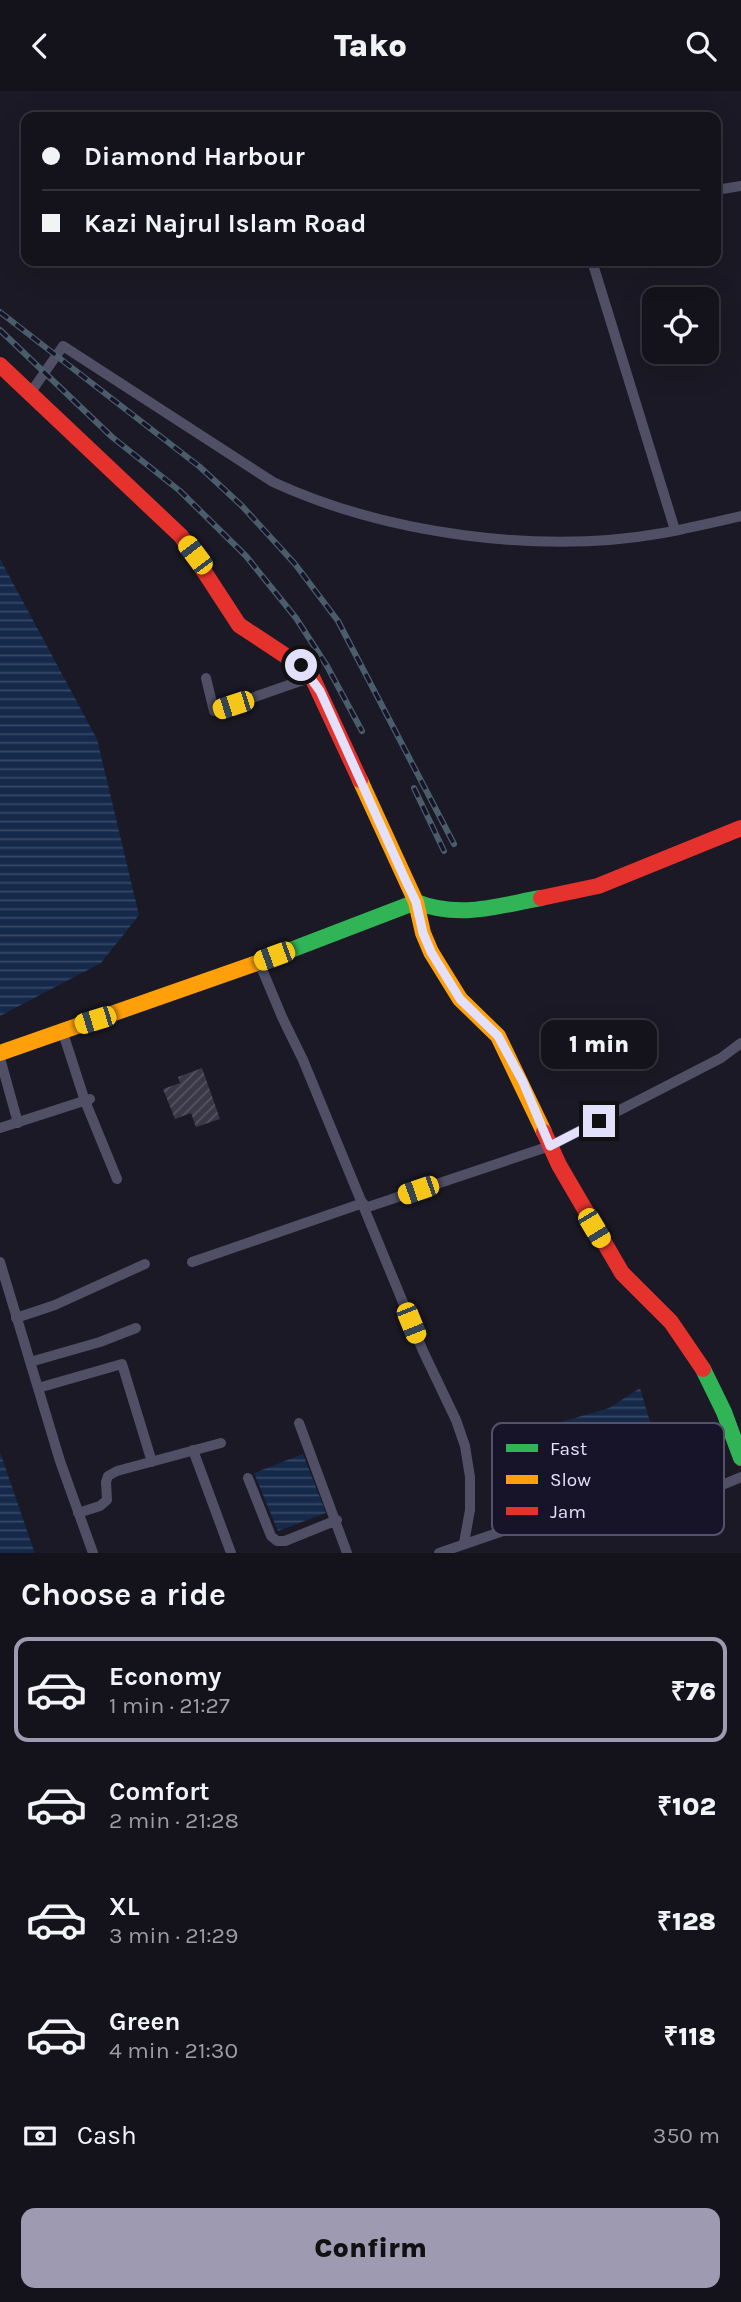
<!DOCTYPE html>
<html lang="en">
<head>
<meta charset="utf-8">
<style>
  :root { --surface:#14131c; --page:#212029; --text:#f1f3f6; --muted:#9d9ea3; --line:#33323b; --accent:#9d9ab1 }
  body { margin:0; font-family:Karla,sans-serif; background:var(--page); color:var(--text); height:100vh; display:flex; flex-direction:column; font-size:26px; white-space:nowrap }
  * { box-sizing:border-box; margin:0 }
  p { font-size:23px; color:var(--muted) }
  .icon { flex:none; width:38px; height:38px; fill:none; stroke:currentColor; stroke-width:2; stroke-linecap:round; stroke-linejoin:round }
  .map { position:relative; height:1462px; overflow:hidden }
  .side { display:flex; flex-direction:column; background:var(--surface); flex:1 }
  .side>* { flex:none }
  .banner { position:absolute; left:21px; top:21px; width:700px; height:154px; border-radius:14px; box-shadow:0 7px 28px #0002,0 0 0 2px var(--line); display:grid; align-content:center; height:154px; padding:0 21px; background:var(--surface) }
  .controls { position:absolute; left:642px; top:196px; display:grid; gap:14px }
  .controls a { display:grid; place-items:center; width:77px; height:77px; border-radius:14px; background:var(--surface); box-shadow:0 7px 28px #0002,0 0 0 2px var(--line); font-size:35px }
  .end { position:absolute; width:32px; height:32px; margin:-16px; border:9px solid #e3e0fc; background:#111; box-shadow:0 0 0 4px #111 }
  .from { border-radius:50% }
  .bubble { position:absolute; height:49px; border-radius:14px; background:var(--surface); box-shadow:0 7px 28px #0002,0 0 0 2px var(--line); font-size:23px; font-weight:800; line-height:49px; text-align:center }
  .car { position:absolute; width:21px; height:42px; margin:-21px -10px; border-radius:9px; box-shadow:0 0 5px 2px #0007; background:linear-gradient(#f5c518 24%,#345 0 40%,#f5c518 0 76%,#345 0 86%,#f5c518 0) }
  .banner b { display:flex; align-items:center; gap:24px; height:66px; font-size:26px }
  .banner b+b { border-top:2px solid var(--line) }
  .banner i { width:18px; height:18px; background:var(--text) }
  ul { padding:0; list-style:none }
  li { display:flex; align-items:center; gap:21px; height:105px; margin:0 14px 10px; padding:0 7px; border:4px solid transparent; border-radius:14px }
  li div { flex:1 }
  li b { display:block; font-size:26px }
  li em { font-style:normal; font-weight:800 }
  li.selected { border-color:var(--accent) }
  li>.icon { width:63px; height:63px; stroke-width:1.5 }
  h2 { padding:0 21px; font-size:32px; line-height:84px }
  .pay { display:flex; align-items:center; gap:18px; height:77px; padding:0 21px; font-size:26px }
  .pay p { margin-inline-start:auto }
  .action { display:flex; gap:14px; margin-top:auto; padding:14px 21px }
  .action a { flex:1; height:80px; border-radius:14px; background:var(--accent); color:#111; font-size:28px; font-weight:800; line-height:80px; text-align:center }
  header { display:flex; justify-content:space-between; align-items:center; height:91px; padding:0 21px; background:var(--surface); font-size:32px; font-weight:800 }
  .map>svg:first-child { display:block }
  .water { fill:url(#water-rules) }
  .building { fill:url(#building-hatch) }
  .lines { fill:none; stroke-linecap:round; stroke-linejoin:round }
  .street { stroke:#504f65; stroke-width:10 }
  .fast { stroke:#30b455; stroke-width:16 }
  .slow { stroke:#ff9f0a; stroke-width:16 }
  .jam { stroke:#e5322d; stroke-width:16 }
  .rail-casing { stroke:#4a5d6b; stroke-width:6 }
  .rail { stroke:#17142a; stroke-width:3.5; stroke-dasharray:10; stroke-linecap:butt }
  .route { stroke:#e3e0fc; stroke-width:9 }
  .key { fill:#17142a; stroke:#545169; stroke-width:2 }
  .key-label { font-size:19px; fill:#e3e0fc }
</style>
</head>
<body>
<header><svg class="icon" aria-label="back" viewBox="0 0 24 24"><path d="M15 5l-7 7 7 7"/></svg>Tako<svg class="icon" aria-label="search" viewBox="0 0 24 24"><circle cx="10" cy="10" r="6"/><path d="M15 15l6 6"/></svg></header>
<div class="map">
<svg width="741" height="1462" viewBox="0 0 741 1462">
  <defs>
    <pattern id="water-rules" width="6" height="5" patternUnits="userSpaceOnUse" patternTransform="scale(1.75)"><rect width="6" height="5" fill="#15294a"/><path d="M0 2.5h6" fill="none" stroke="#374865"/></pattern>
    <pattern id="building-hatch" width="6" height="6" patternUnits="userSpaceOnUse" patternTransform="scale(1.75)"><rect width="6" height="6" fill="#3a3846"/><path d="M-1 1l2-2M0 6l6-6M5 7l2-2" fill="none" stroke="#565462"/></pattern>
  </defs>
  <rect width="100%" height="100%" fill="#1a1925"/>
  <path class="water" d="M0 468 97 648 139 824 101 872 0 925Z
    M640 1297 659 1361 519 1402C515 1387 503 1361 515 1349L561 1331 609 1317Z
    M0 1361 33 1457 35 1462H0Z
    M303 1363 326 1422 278 1440 254 1382Z"/>
  <path class="building" d="M202 977 220 1028 196 1036 191 1022 175 1028 163 998 180 992 178 986Z"/>
  <g class="lines">
    <path class="street" d="M716 99 741 95
      M592 170 675 439
      M31 301 63 255 273 391C386 443 540 464 663 442 689 437 715 431 741 425
      M206 587 214 620 312 586
      M259 871 282 926 303 969 423 1260 456 1329 465 1355 470 1386V1419L464 1452
      M62 939 85 1010 117 1088
      M0 967 18 1032
      M0 1037 90 1008
      M365 1117 550 1055 721 967 741 952
      M0 1171 60 1370 93 1462
      M192 1171 363 1112
      M16 1227 55 1214 145 1173
      M30 1271 100 1251 136 1237
      M38 1297 122 1273 152 1371
      M299 1332 347 1462
      M193 1359 231 1462
      M248 1387 271 1445 277 1450H285L337 1429
      M78 1422 100 1415 107 1409 106 1391 108 1385 117 1380 221 1352
      M439 1462 506 1439 548 1431 622 1430 653 1423 741 1386"/>
    <path class="fast" d="M254 873 416 811C460 828 496 815 541 807
      M703 1278 724 1321 741 1367"/>
    <path class="slow" d="M360 689 416 811 423 842 431 861 460 908 498 945 544 1041
      M0 962 254 873"/>
    <path class="jam" d="M0 274 181 445 239 534 295 571 312 586 360 689
      M541 807 598 795 741 737
      M544 1041 559 1074 622 1182 671 1231 703 1278"/>
    <g class="rail-casing">
      <path id="rail" d="M0 221 200 376 242 415 295 473 338 530 454 753
        M0 239 112 346 180 400 246 465 296 527 327 575 362 640
        M414 697 444 760"/>
    </g>
    <use href="#rail" class="rail"/>
  </g>
  <g class="lines">
    <path class="route" d="M301 574 320 600 405 788 416 811 423 842 431 861 460 908 498 945 523 991 550 1055 599 1030"/>
  </g>
  <rect x="492" y="1332" width="232" height="112" rx="10" class="key"/>
  <rect x="506" y="1353" width="32" height="8" fill="#30b455"/>
  <rect x="506" y="1384" width="32" height="9" fill="#ff9f0a"/>
  <rect x="506" y="1416" width="32" height="8" fill="#e5322d"/>
  <g class="key-label">
    <text x="550" y="1364">Fast</text>
    <text x="550" y="1395">Slow</text>
    <text x="550" y="1427">Jam</text>
  </g>
</svg>
<div class="controls">
<a><svg class="icon" aria-label="locate" viewBox="0 0 24 24"><circle cx="12" cy="12" r="6"/><path d="M12 2v4M12 18v4M2 12h4M18 12h4"/></svg></a>
</div>
<i class="end from" style="left:301px;top:574px"></i>
<i class="end" style="left:599px;top:1030px"></i>
<div class="bubble" style="left:541px;top:929px;width:116px">1 min</div>
<i class="car" style="left:195px;top:464px;rotate:323deg"></i>
<i class="car" style="left:233px;top:614px;rotate:252deg"></i>
<i class="car" style="left:274px;top:865px;rotate:250deg"></i>
<i class="car" style="left:95px;top:929px;rotate:253deg"></i>
<i class="car" style="left:418px;top:1099px;rotate:251deg"></i>
<i class="car" style="left:594px;top:1137px;rotate:149deg"></i>
<i class="car" style="left:411px;top:1232px;rotate:158deg"></i>
<div class="banner">
<b><i class="from"></i>Diamond Harbour</b>
<b><i></i>Kazi Najrul Islam Road</b>
</div>
</div>
<section class="side">
<h2>Choose a ride</h2>
<ul>
<li class="selected"><svg class="icon" aria-label="car" viewBox="0 0 24 24"><path d="M5 17H2v-5l4-1 3-4h7l3 4 3 1v5h-3M9 17h6M6 11h13"/><circle cx="7" cy="17" r="2"/><circle cx="17" cy="17" r="2"/></svg><div><b>Economy</b><p>1 min · 21:27</p></div><em>₹76</em></li>
<li><svg class="icon" aria-label="car" viewBox="0 0 24 24"><path d="M5 17H2v-5l4-1 3-4h7l3 4 3 1v5h-3M9 17h6M6 11h13"/><circle cx="7" cy="17" r="2"/><circle cx="17" cy="17" r="2"/></svg><div><b>Comfort</b><p>2 min · 21:28</p></div><em>₹102</em></li>
<li><svg class="icon" aria-label="car" viewBox="0 0 24 24"><path d="M5 17H2v-5l4-1 3-4h7l3 4 3 1v5h-3M9 17h6M6 11h13"/><circle cx="7" cy="17" r="2"/><circle cx="17" cy="17" r="2"/></svg><div><b>XL</b><p>3 min · 21:29</p></div><em>₹128</em></li>
<li><svg class="icon" aria-label="car" viewBox="0 0 24 24"><path d="M5 17H2v-5l4-1 3-4h7l3 4 3 1v5h-3M9 17h6M6 11h13"/><circle cx="7" cy="17" r="2"/><circle cx="17" cy="17" r="2"/></svg><div><b>Green</b><p>4 min · 21:30</p></div><em>₹118</em></li>
</ul>
<div class="pay"><svg class="icon" aria-label="cash" viewBox="0 0 24 24"><path d="M3 7h18v10H3z"/><circle cx="12" cy="12" r="2"/></svg>Cash<p>350 m</p></div>
<div class="action"><a>Confirm</a></div>
</section>
</body>
</html>
